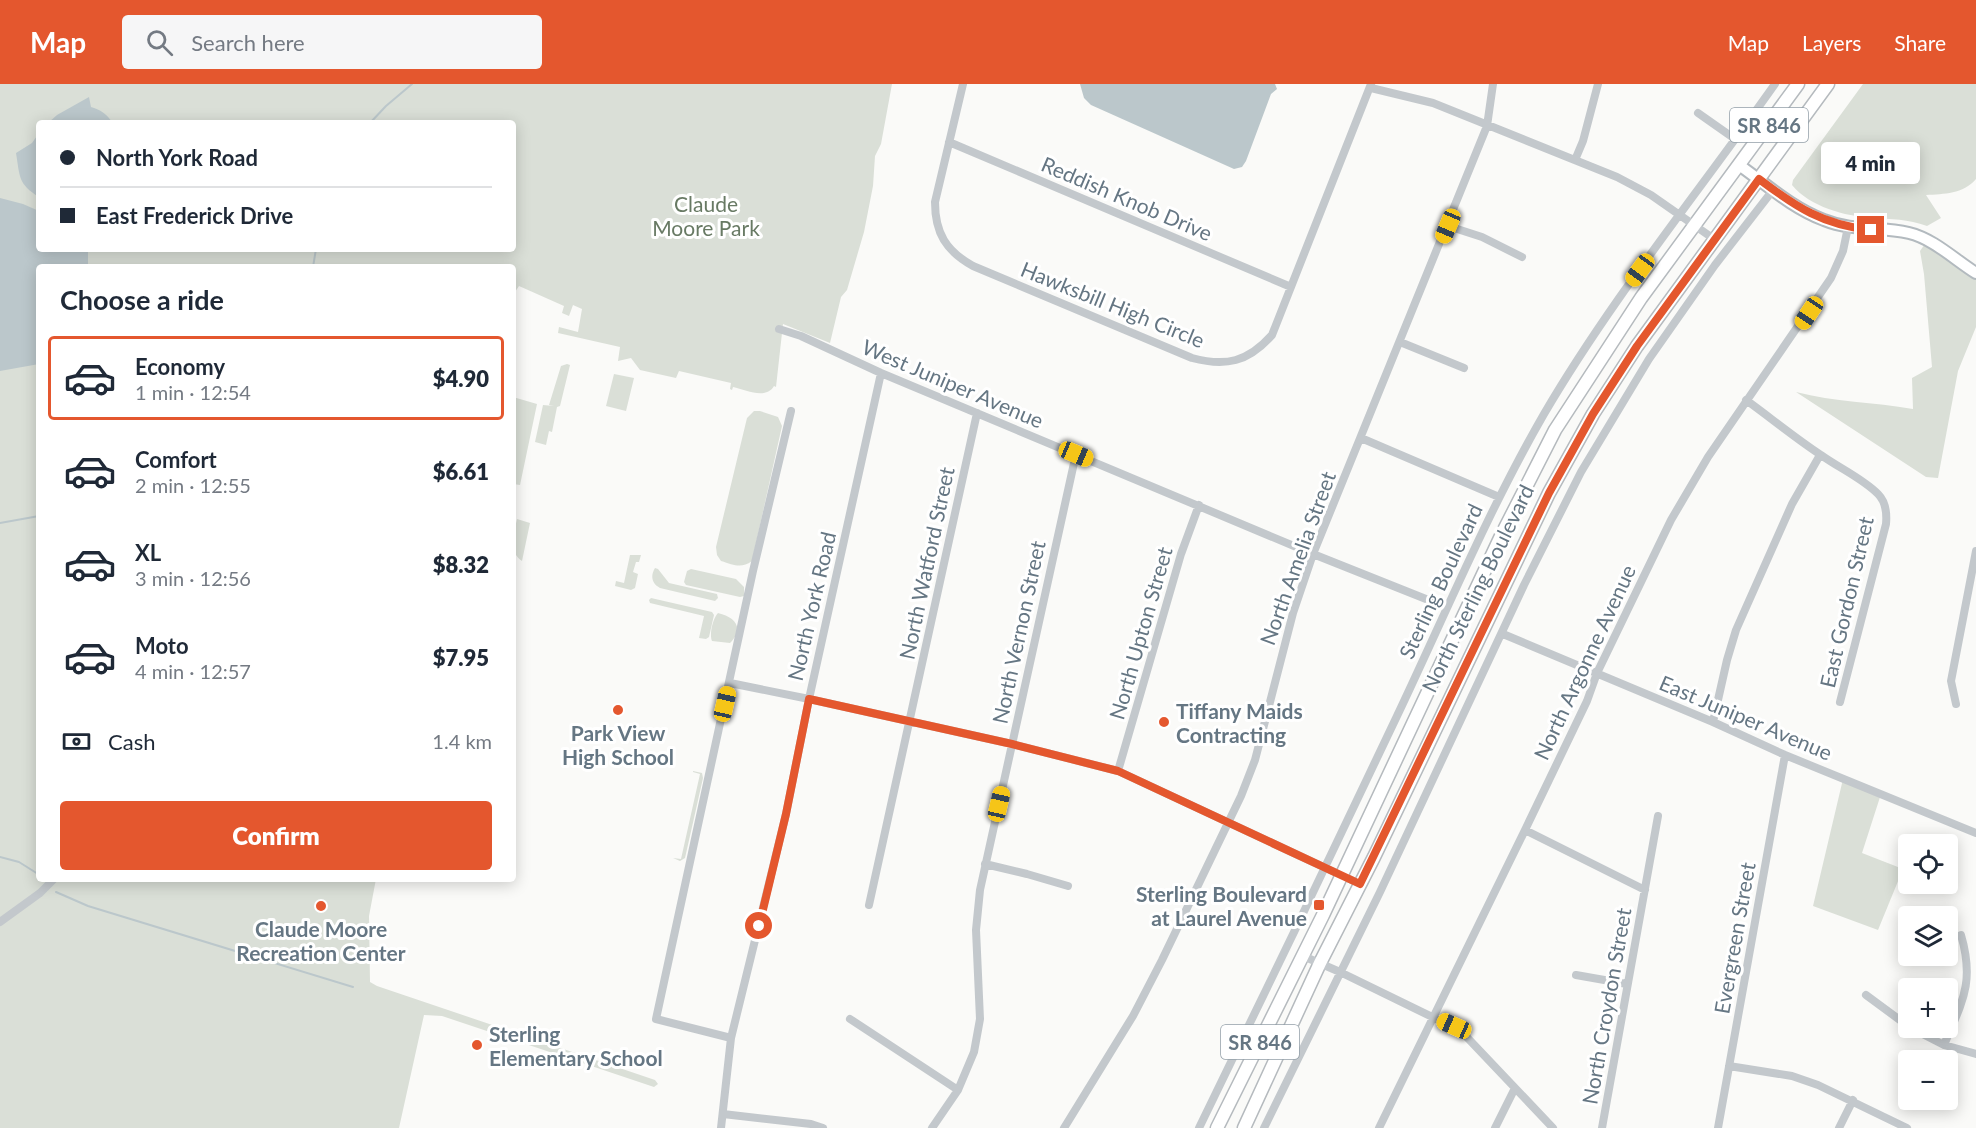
<!DOCTYPE html>
<html lang="en">
<head>
<meta charset="utf-8">
<style>
  :root { --surface:#fff; --page:#f6f6f7; --text:#1f2937; --muted:#747a83; --line:#e0e1e3; --accent:#e4572e }
  body { margin:0; font-family:Lato,sans-serif; background:var(--page); color:var(--text); height:100vh; display:flex; flex-direction:column; font-size:22px; white-space:nowrap }
  * { box-sizing:border-box; margin:0 }
  p { font-size:20px; color:var(--muted) }
  .icon { flex:none; width:33px; height:33px; fill:none; stroke:currentColor; stroke-width:2; stroke-linecap:round; stroke-linejoin:round }
  .map { position:relative; flex:1; overflow:hidden }
  .side { position:absolute; left:36px; top:180px; width:480px; height:618px; display:flex; flex-direction:column; background:var(--surface); border-radius:6px; box-shadow:0 3px 15px #0003 }
  .side>* { flex:none }
  .hud { position:absolute; left:36px; top:36px; width:480px; height:132px; border-radius:6px; box-shadow:0 3px 15px #0003; display:grid; align-content:center; height:132px; padding:0 24px; background:var(--surface) }
  .buttons { position:absolute; left:1898px; top:750px; display:grid; gap:12px }
  .buttons a { display:grid; place-items:center; width:60px; height:60px; border-radius:6px; background:var(--surface); box-shadow:0 3px 15px #0003; font-size:30px }
  .end { position:absolute; width:27px; height:27px; margin:-14px; border:8px solid #e4572e; background:#fff; box-shadow:0 0 0 3px #fff }
  .from { border-radius:50% }
  .bubble { position:absolute; height:42px; border-radius:6px; background:var(--surface); box-shadow:0 3px 15px #0003; font-size:20px; font-weight:800; line-height:42px; text-align:center }
  .car { position:absolute; width:18px; height:36px; margin:-18px -9px; border-radius:8px; box-shadow:0 0 4px 2px #0007; background:linear-gradient(#f5c518 24%,#345 0 40%,#f5c518 0 76%,#345 0 86%,#f5c518 0) }
  .hud b { display:flex; align-items:center; gap:21px; height:57px; font-size:22px }
  .hud b+b { border-top:2px solid var(--line) }
  .hud i { width:15px; height:15px; background:var(--text) }
  ul { padding:0; list-style:none }
  li { display:flex; align-items:center; gap:18px; height:84px; margin:0 12px 9px; padding:0 12px; border:3px solid transparent; border-radius:6px }
  li div { flex:1 }
  li b { display:block; font-size:22px }
  li em { font-style:normal; font-weight:800 }
  li.active { border-color:var(--accent) }
  li>.icon { width:54px; height:54px; stroke-width:1.5 }
  h2 { padding:0 24px; font-size:27px; line-height:72px }
  .pay { display:flex; align-items:center; gap:15px; height:66px; padding:0 24px; font-size:22px }
  .pay p { margin-inline-start:auto }
  .button { display:flex; gap:12px; margin-top:auto; padding:12px 24px }
  .button a { flex:1; height:69px; border-radius:6px; background:var(--accent); color:#fff; font-size:24px; font-weight:800; line-height:69px; text-align:center }
  header { display:flex; align-items:center; gap:36px; box-sizing:border-box; height:84px; padding:0 30px; background:var(--accent); color:#fff }
  header strong { font-size:28px }
  nav { display:flex; gap:33px; margin-inline-start:auto; font-size:21px }
  .search { width:420px; height:54px; background:var(--page); display:flex; align-items:center; gap:15px; box-sizing:border-box; padding:0 21px; border-radius:6px; color:var(--muted); font-size:22px }
  .map>svg:first-child { display:block }
  .green { fill:#dadfd7; fill-rule:evenodd }
  .water { fill:#bbc7cb }
  .lines { fill:none; stroke-linecap:round; stroke-linejoin:round }
  .stream { stroke:#bbc7cb; stroke-width:2 }
  .secondary-casing { stroke:#b3babf; stroke-width:14 }
  .primary-casing { stroke:#b5babe; stroke-width:15 }
  .street { stroke:#c3c8cc; stroke-width:8 }
  .secondary { stroke:#fff; stroke-width:10 }
  .primary { stroke:#fff; stroke-width:12 }
  .route { stroke:#e4572e; stroke-width:8 }
  .poi-dot { fill:#e4572e; stroke:#fff; stroke-width:2 }
  .labels { text-anchor:middle; dominant-baseline:central; stroke-width:6; stroke-linejoin:round; paint-order:stroke }
  .shield { fill:#fff; stroke:#939fa8; stroke-width:1.5 }
  .shield-label { font-size:20px; font-weight:bold; fill:#657683 }
  .street-label { font-size:21px; fill:#657683; stroke:#fff }
  .park-label { font-size:21px; fill:#687a64; stroke:#fff }
  .poi-label { font-size:21px; font-weight:bold; fill:#657683; stroke:#fff; text-anchor:start }
</style>
</head>
<body>
<header>
<strong>Map</strong>
<div class="search"><svg class="icon" aria-label="search" viewBox="0 0 24 24"><circle cx="10" cy="10" r="6"/><path d="M15 15l6 6"/></svg>Search here</div>
<nav><a>Map</a><a>Layers</a><a>Share</a></nav>
</header>
<div class="map">
<svg width="1976" height="1044" viewBox="0 0 1976 1044">
  <rect width="100%" height="100%" fill="#fafaf8"/>
  <path class="green" d="M0 0H892L881 60 875 72 873 102 864 148 847 206 841 213 830 259 783 240 776 303 774 302C766 316 746 306 733 303L732 306 730 305 731 299 679 287 676 294 640 286 631 274 618 277 620 263 558 249 559 243 578 248 582 225 573 221 569 232 562 229 564 222 519 202 515 208H513V183H39V795H376L369 832 370 898 377 902 655 996 658 1000 654 1003 442 932 424 931 399 1044H0ZM39 39H513V165H39Z
    M1863 0H1976V95C1963 110 1944 110 1926 111L1941 134 1927 142C1908 135 1891 135 1872 134 1845 132 1810 123 1792 101L1793 96Z
    M1927 157 1976 189V243L1958 287 1938 394 1926 393 1796 308C1834 318 1874 318 1913 325L1912 294 1932 283 1924 190 1920 167Z
    M567 280 570 281 560 322 557 323 552 348 549 347 546 361 535 358 543 321 554 322 549 321 561 282Z
    M614 290 634 294 626 327 606 322Z
    M513 313 537 320 520 401 513 400Z
    M754 327H760L778 333 782 342 752 477C741 485 734 481 721 477L717 471 716 463 747 334Z
    M517 435 530 439 522 477C508 468 514 449 517 435Z
    M630 471H641L639 478H636L633 488 638 490 635 504 631 506 615 502 616 497 624 499Z
    M655 484 658 485 669 499 717 510 718 514 715 517 660 504C652 500 650 492 655 484Z
    M691 485 736 495 744 503V512L740 513 686 501 684 498 687 487Z
    M651 514 712 528 714 531 709 553 706 555 699 554 704 532 650 519 649 516Z
    M718 529C735 533 745 544 730 559L712 557C709 550 713 534 718 529Z
    M693 687 702 689 703 694 685 774 680 777 673 774 681 775 700 690 693 688Z
    M1843 695 1881 710 1862 769 1903 785 1878 846 1813 822Z"/>
  <path class="water" d="M1080 0H1275L1277 5 1271 10 1246 77 1242 83 1234 85 1091 21 1084 14Z
    M89 13 91 23C99 25 109 31 112 39H48L57 31Z
    M39 49V113C18 100 20 93 16 69L32 59Z
    M0 114 23 120 39 127V165H88V183H39V280L0 287Z"/>
  <g class="lines">
    <path class="stream" d="M370 39 386 22 412 0
      M313 183 316 165
      M0 439 39 432
      M0 773 19 778 38 790
      M56 808 88 822 353 903"/>
    <g class="secondary-casing">
      <path id="secondary" d="M1739 81C1766 100 1792 124 1824 136 1853 148 1881 142 1909 149 1934 155 1955 176 1976 189"/>
    </g>
    <g class="primary-casing">
      <path id="primary" d="M1217 1044 1323 831 1501 452 1555 346 1641 214 1798 0
        M1244 1044 1320 879 1374 773 1549 409 1593 330 1637 262 1828 0"/>
    </g>
    <path class="street" d="M963 0 935 118C935 149 946 167 973 182L1192 274C1226 283 1248 278 1272 251L1371 0
      M1371 4 1433 19 1617 93 1651 111 1714 155
      M1698 29 1735 55
      M949 58 1291 203
      M1575 76 1583 57 1598 0
      M1448 142 1482 153 1522 173
      M779 245 801 252 881 289 1313 470 1446 523
      M1400 258 1464 284
      M1746 316C1771 334 1795 354 1821 371 1839 384 1862 394 1878 410 1886 418 1887 429 1886 440L1840 618
      M1361 354 1499 413
      M1503 550 1713 638 1785 671 1976 749
      M730 599 809 615 1012 660 1118 687 1360 800
      M1956 620 1951 597 1976 467
      M1713 638 1727 576 1736 546 1792 420 1820 371
      M1118 687 1181 470 1199 421
      M1525 746 1645 806
      M985 780 1027 790 1068 802
      M869 821 977 329
      M0 838 40 809 54 795
      M1303 872 1340 888 1461 947 1553 1044
      M1576 891 1627 900
      M1866 911 1908 942
      M850 935 958 1006
      M1911 944 1944 961 1976 970
      M731 954 656 935 753 487 791 327
      M1944 961C1962 918 1975 899 1961 851
      M1729 982 1792 992 1818 1001 1907 1044
      M723 1030 811 1040 823 1044
      M721 1044 731 954 786 730 809 615 881 289
      M932 1044 958 1006 974 968 980 935 976 846 980 806 1076 370
      M1064 1044 1133 932 1162 876 1241 712 1255 676 1293 529 1313 470 1487 42 1493 0
      M1199 1044C1266 907 1332 770 1397 632 1445 531 1488 427 1544 330 1612 214 1698 109 1775 0
      M1264 1044 1380 808 1524 501 1581 388 1649 275 1715 181 1773 106
      M1379 1044 1525 746 1587 617 1597 589 1671 436 1708 373 1831 194 1843 167 1848 143
      M1495 1044 1515 1004
      M1602 1044 1658 732
      M1718 1044 1785 671
      M1839 1044 1853 1016"/>
    <use href="#secondary" class="secondary"/>
    <use href="#primary" class="primary"/>
  </g>
  <g class="lines">
    <path class="route" d="M759 842 786 730 809 615 1012 660 1118 687 1360 800 1549 409 1593 330 1637 262 1759 95C1796 123 1823 141 1871 146"/>
  </g>
  <g class="poi-dot">
    <circle cx="618" cy="626" r="6"/>
    <circle cx="1164" cy="638" r="6"/>
    <rect x="1313" y="815" width="12" height="12" rx="3"/>
    <circle cx="321" cy="822" r="6"/>
    <circle cx="477" cy="961" r="6"/>
  </g>
  <g class="labels">
    <g class="shield">
      <rect x="1730" y="24" width="78" height="34" rx="4.5"/>
      <rect x="1221" y="941" width="78" height="34" rx="4.5"/>
    </g>
    <g class="shield-label">
      <text x="1769" y="41">SR 846</text>
      <text x="1260" y="958">SR 846</text>
    </g>
    <g class="street-label">
      <text transform="translate(1127 114) rotate(23)">Reddish Knob Drive</text>
      <text transform="translate(1113 220) rotate(22)">Hawksbill High Circle</text>
      <text transform="translate(953 299) rotate(23)">West Juniper Avenue</text>
      <text transform="translate(1297 474) rotate(-70)">North Amelia Street</text>
      <text transform="translate(926 479) rotate(-78)">North Watford Street</text>
      <text transform="translate(1440 497) rotate(-65)">Sterling Boulevard</text>
      <text transform="translate(1477 504) rotate(-64)">North Sterling Boulevard</text>
      <text transform="translate(1846 518) rotate(-77)">East Gordon Street</text>
      <text transform="translate(811 522) rotate(-77)">North York Road</text>
      <text transform="translate(1018 548) rotate(-78)">North Vernon Street</text>
      <text transform="translate(1140 549) rotate(-74)">North Upton Street</text>
      <text transform="translate(1584 578) rotate(-65)">North Argonne Avenue</text>
      <text transform="translate(1746 633) rotate(23)">East Juniper Avenue</text>
      <text transform="translate(1734 854) rotate(-80)">Evergreen Street</text>
      <text transform="translate(1606 922) rotate(-80)">North Croydon Street</text>
    </g>
    <g class="park-label">
      <text x="706" y="119">Claude<tspan x="706" dy="24">Moore Park</tspan></text>
    </g>
    <g class="poi-label">
      <text x="1176" y="626">Tiffany Maids<tspan x="1176" dy="24">Contracting</tspan></text>
      <text x="618" y="648" text-anchor="middle">Park View<tspan x="618" dy="24">High School</tspan></text>
      <text x="1307" y="809" text-anchor="end">Sterling Boulevard<tspan x="1307" dy="24">at Laurel Avenue</tspan></text>
      <text x="321" y="844" text-anchor="middle">Claude Moore<tspan x="321" dy="24">Recreation Center</tspan></text>
      <text x="489" y="949">Sterling<tspan x="489" dy="24">Elementary School</tspan></text>
    </g>
  </g>
</svg>
<div class="buttons">
<a><svg class="icon" aria-label="locate" viewBox="0 0 24 24"><circle cx="12" cy="12" r="6"/><path d="M12 2v4M12 18v4M2 12h4M18 12h4"/></svg></a>
<a><svg class="icon" aria-label="layers" viewBox="0 0 24 24"><path d="M12 4l9 5-9 5-9-5zM3 14l9 5 9-5"/></svg></a>
<a>+</a>
<a>−</a>
</div>
<i class="end from" style="left:759px;top:842px"></i>
<i class="end" style="left:1871px;top:146px"></i>
<div class="bubble" style="left:1821px;top:58px;width:99px">4 min</div>
<i class="car" style="left:1448px;top:142px;rotate:203deg"></i>
<i class="car" style="left:1640px;top:186px;rotate:216deg"></i>
<i class="car" style="left:1809px;top:229px;rotate:214deg"></i>
<i class="car" style="left:1076px;top:370px;rotate:113deg"></i>
<i class="car" style="left:725px;top:620px;rotate:13deg"></i>
<i class="car" style="left:999px;top:720px;rotate:13deg"></i>
<i class="car" style="left:1454px;top:942px;rotate:294deg"></i>
<div class="hud">
<b><i class="from"></i>North York Road</b>
<b><i></i>East Frederick Drive</b>
</div>
<section class="side">
<h2>Choose a ride</h2>
<ul>
<li class="active"><svg class="icon" aria-label="car" viewBox="0 0 24 24"><path d="M5 17H2v-5l4-1 3-4h7l3 4 3 1v5h-3M9 17h6M6 11h13"/><circle cx="7" cy="17" r="2"/><circle cx="17" cy="17" r="2"/></svg><div><b>Economy</b><p>1 min · 12:54</p></div><em>$4.90</em></li>
<li><svg class="icon" aria-label="car" viewBox="0 0 24 24"><path d="M5 17H2v-5l4-1 3-4h7l3 4 3 1v5h-3M9 17h6M6 11h13"/><circle cx="7" cy="17" r="2"/><circle cx="17" cy="17" r="2"/></svg><div><b>Comfort</b><p>2 min · 12:55</p></div><em>$6.61</em></li>
<li><svg class="icon" aria-label="car" viewBox="0 0 24 24"><path d="M5 17H2v-5l4-1 3-4h7l3 4 3 1v5h-3M9 17h6M6 11h13"/><circle cx="7" cy="17" r="2"/><circle cx="17" cy="17" r="2"/></svg><div><b>XL</b><p>3 min · 12:56</p></div><em>$8.32</em></li>
<li><svg class="icon" aria-label="car" viewBox="0 0 24 24"><path d="M5 17H2v-5l4-1 3-4h7l3 4 3 1v5h-3M9 17h6M6 11h13"/><circle cx="7" cy="17" r="2"/><circle cx="17" cy="17" r="2"/></svg><div><b>Moto</b><p>4 min · 12:57</p></div><em>$7.95</em></li>
</ul>
<div class="pay"><svg class="icon" aria-label="cash" viewBox="0 0 24 24"><path d="M3 7h18v10H3z"/><circle cx="12" cy="12" r="2"/></svg>Cash<p>1.4 km</p></div>
<div class="button"><a>Confirm</a></div>
</section>
</div>
</body>
</html>
